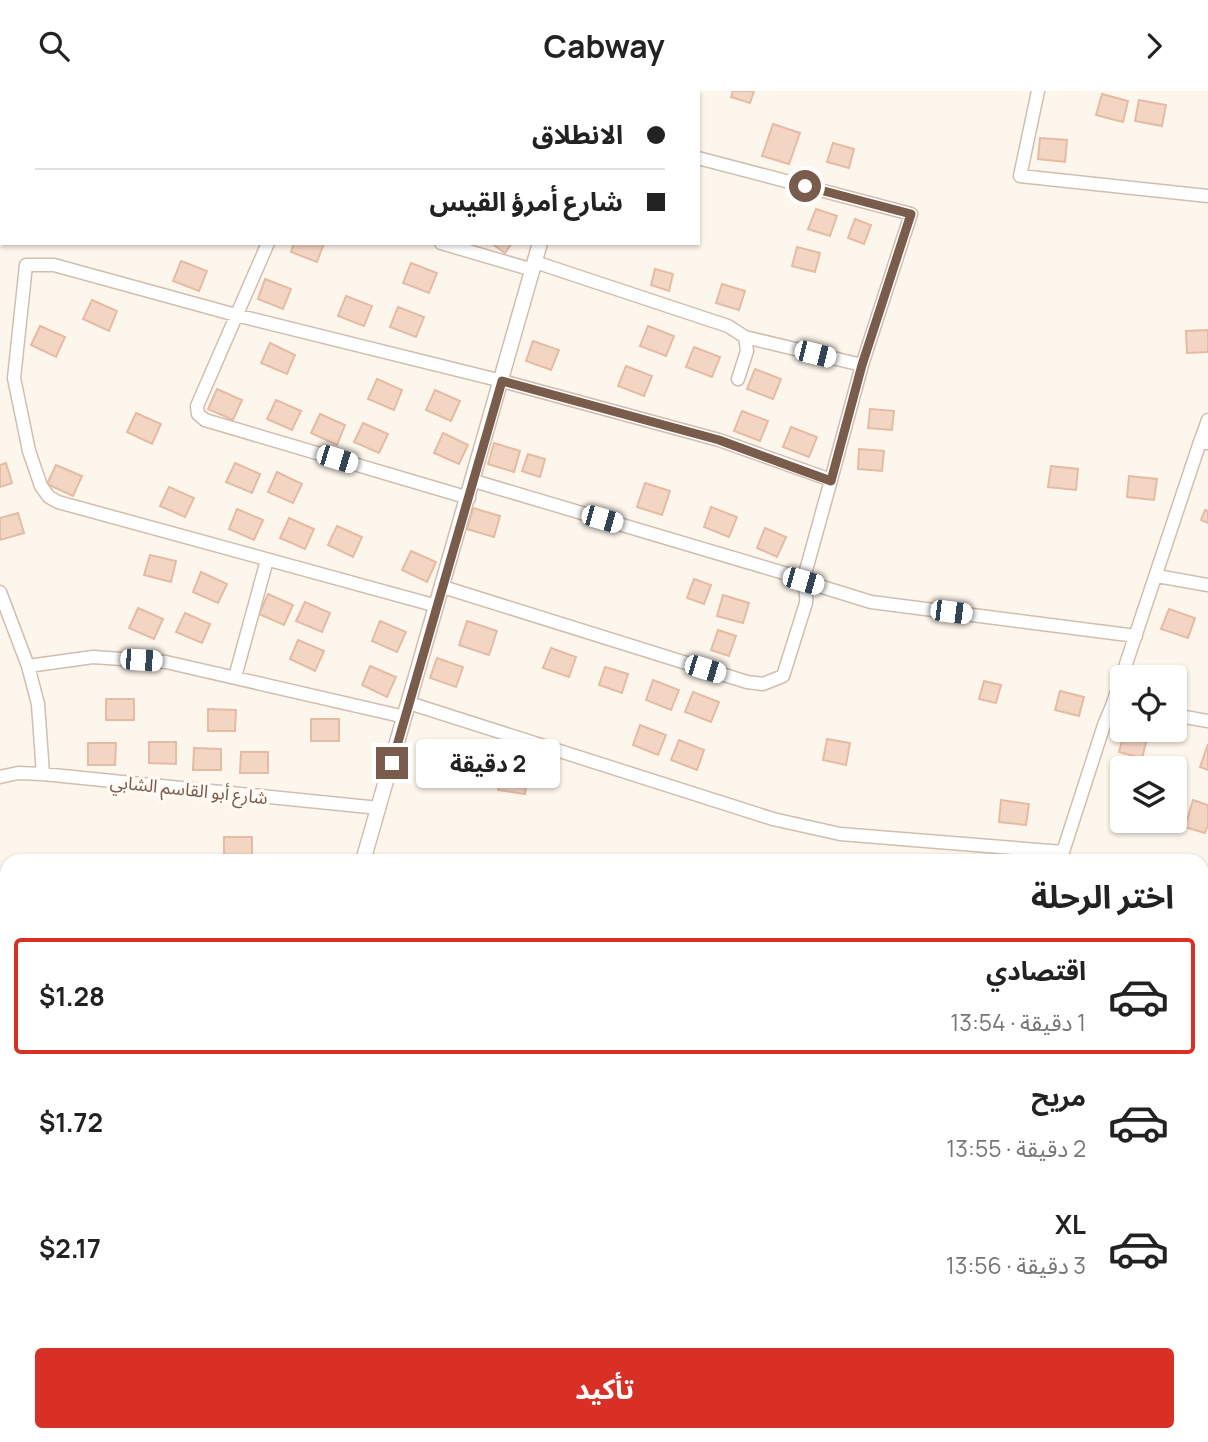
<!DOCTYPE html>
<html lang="ar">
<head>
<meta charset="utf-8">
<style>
  :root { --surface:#fff; --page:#f2f2f2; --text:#222; --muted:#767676; --line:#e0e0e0; --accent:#d93025 }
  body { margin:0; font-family:Manrope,"Noto Sans Arabic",sans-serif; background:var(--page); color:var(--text); direction:rtl; height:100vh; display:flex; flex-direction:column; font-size:26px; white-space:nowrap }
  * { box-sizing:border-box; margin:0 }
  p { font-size:23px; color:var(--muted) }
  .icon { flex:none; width:38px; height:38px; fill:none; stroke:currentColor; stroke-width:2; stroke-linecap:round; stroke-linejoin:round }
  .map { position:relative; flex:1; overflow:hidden; direction:ltr }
  .details { position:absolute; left:0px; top:763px; width:1209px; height:588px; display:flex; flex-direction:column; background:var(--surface); border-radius:21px 21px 0 0; box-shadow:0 2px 5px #0004; direction:rtl }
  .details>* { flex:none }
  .banner { position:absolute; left:0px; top:0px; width:700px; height:154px; box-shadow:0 2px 5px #0004; direction:rtl; display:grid; align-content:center; height:154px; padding:0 35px; background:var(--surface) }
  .buttons { position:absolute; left:1110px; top:574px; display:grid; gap:14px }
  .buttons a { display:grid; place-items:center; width:77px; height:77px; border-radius:7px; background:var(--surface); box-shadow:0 2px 5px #0004; font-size:35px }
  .end { position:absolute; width:32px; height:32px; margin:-16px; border:9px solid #7a5c4d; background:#fff; box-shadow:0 0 0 4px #fff }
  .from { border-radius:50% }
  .bubble { position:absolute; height:49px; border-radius:7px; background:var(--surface); box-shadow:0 2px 5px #0004; font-size:23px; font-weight:700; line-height:49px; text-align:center; direction:rtl }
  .car { position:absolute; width:21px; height:42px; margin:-21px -10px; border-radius:9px; box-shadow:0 0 5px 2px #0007; background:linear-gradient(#fff 24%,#345 0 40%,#fff 0 76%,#345 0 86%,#fff 0) }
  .banner b { display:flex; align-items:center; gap:24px; height:66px; font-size:26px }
  .banner b+b { border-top:2px solid var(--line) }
  .banner i { width:18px; height:18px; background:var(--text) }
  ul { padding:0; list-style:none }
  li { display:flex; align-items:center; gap:21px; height:116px; margin:0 14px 10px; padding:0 21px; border:4px solid transparent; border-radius:7px }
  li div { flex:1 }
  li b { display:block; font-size:26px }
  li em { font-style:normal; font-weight:700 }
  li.selected { border-color:var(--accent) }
  li>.icon { width:63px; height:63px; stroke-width:1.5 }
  h2 { padding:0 35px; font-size:32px; line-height:84px }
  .primary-button { display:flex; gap:14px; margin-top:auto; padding:14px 35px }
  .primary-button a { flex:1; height:80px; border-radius:7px; background:var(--accent); color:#fff; font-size:28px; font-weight:700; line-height:80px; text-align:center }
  header { display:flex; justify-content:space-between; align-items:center; height:91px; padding:0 35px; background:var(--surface); font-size:32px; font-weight:700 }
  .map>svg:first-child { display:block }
  .building { fill:#f3d5c3; stroke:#e6bba3; stroke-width:2 }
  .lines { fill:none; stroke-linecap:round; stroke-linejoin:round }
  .minor-casing { stroke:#d1beb0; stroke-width:15 }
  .tertiary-casing { stroke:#d1beb0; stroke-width:17 }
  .path { stroke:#d9b8a5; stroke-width:2.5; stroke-dasharray:2 5; stroke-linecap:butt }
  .minor { stroke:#fff; stroke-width:12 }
  .tertiary { stroke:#fff; stroke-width:14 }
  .route { stroke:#7a5c4d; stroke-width:9 }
  .labels { text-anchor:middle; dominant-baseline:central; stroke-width:7; stroke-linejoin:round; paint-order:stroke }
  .street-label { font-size:18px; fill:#7a5c4d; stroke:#fffaf3 }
</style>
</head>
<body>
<header><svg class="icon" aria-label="forward" viewBox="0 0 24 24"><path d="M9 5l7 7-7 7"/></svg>Cabway<svg class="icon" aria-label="search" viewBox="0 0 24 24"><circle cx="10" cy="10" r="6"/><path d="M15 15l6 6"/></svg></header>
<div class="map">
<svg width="1208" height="1351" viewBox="0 0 1208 1351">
  <rect width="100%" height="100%" fill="#fdf6ec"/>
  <path class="building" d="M265 0H294L293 2Z
    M389 0H429L389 2Z
    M733 0H754L750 12 731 6Z
    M1102 3 1128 10 1123 31 1096 24Z
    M1139 9 1166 14 1162 35 1135 30Z
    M773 33 800 42 789 73 762 65Z
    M1040 47 1067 49 1065 71 1038 68Z
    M833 52 854 58 849 77 827 71Z
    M816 118 837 125 830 145 808 138Z
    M855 128 871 134 864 153 848 147Z
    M294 152H324L317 171 291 161Z
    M491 152H512L505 162Z
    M797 156 820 162 815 181 792 175Z
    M181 170 207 180 199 200 173 190Z
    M411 172 437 182 429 202 403 192Z
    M655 178 673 183 669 200 651 194Z
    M265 188 291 198 283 218 258 208Z
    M722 193 745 200 739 219 716 212Z
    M346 205 372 215 364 235 338 225Z
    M92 209 117 220 109 240 83 228Z
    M398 216 424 226 416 246 390 236Z
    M40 235 65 246 56 266 31 254Z
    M648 235 674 245 666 265 640 255Z
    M1208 239V261L1187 262 1186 240Z
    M533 250 559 259 551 279 526 270Z
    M270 252 295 264 287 283 261 272Z
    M694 256 720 266 712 286 686 276Z
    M626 275 652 285 644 305 618 295Z
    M755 278 781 288 773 308 747 298Z
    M377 288 402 299 394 319 368 308Z
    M217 298 242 309 233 329 208 318Z
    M435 299 460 310 451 330 426 319Z
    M276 309 301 320 292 339 267 328Z
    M870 318 894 320 892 339 868 337Z
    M742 320 768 330 760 350 734 340Z
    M136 322 161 333 152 353 127 341Z
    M320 323 345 334 337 354 311 342Z
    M363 332 388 343 379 362 354 351Z
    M791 336 817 346 809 366 783 356Z
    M443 342 468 354 459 373 434 362Z
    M494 352 520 360 514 381 488 373Z
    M859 358 884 360 882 380 858 378Z
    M528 363 545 368 540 386 522 380Z
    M6 372 12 392 0 396V374Z
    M235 372 260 383 252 402 226 391Z
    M56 374 82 385 73 405 47 393Z
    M1051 375 1078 378 1076 399 1048 396Z
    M277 381 302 393 293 412 268 401Z
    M1129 385 1157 388 1154 409 1127 406Z
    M645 392 670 400 662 424 637 416Z
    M169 396 194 407 185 426 160 415Z
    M711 416 737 426 729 446 704 436Z
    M473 417 500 425 494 446 467 438Z
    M237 418 263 429 254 449 229 438Z
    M1205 419 1208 420V432L1201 429Z
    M18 422 24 442 0 449V427Z
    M289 427 314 438 305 458 280 447Z
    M337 435 362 446 353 466 328 454Z
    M765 437 786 446 777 466 757 457Z
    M411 460 436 471 427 491 402 479Z
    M150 464 176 470 171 491 144 484Z
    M201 481 227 493 218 512 193 501Z
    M694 488 711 494 704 513 687 507Z
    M268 503 293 514 284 534 259 523Z
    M723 504 749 512 743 532 717 525Z
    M305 511 330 522 322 541 296 530Z
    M138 517 163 528 154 548 129 537Z
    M1169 518 1195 527 1188 547 1161 538Z
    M185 522 210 533 202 552 176 541Z
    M380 530 406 541 397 561 372 550Z
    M467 530 497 540 489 564 459 554Z
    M718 539 736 545 729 565 711 559Z
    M298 549 324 560 315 580 290 568Z
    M551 557 576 566 569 586 543 577Z
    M437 567 463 576 456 596 430 587Z
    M370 575 396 586 387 606 362 594Z
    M605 576 628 583 622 602 599 594Z
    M653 589 679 599 671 619 646 609Z
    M984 590 1001 594 996 612 979 608Z
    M1060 600 1084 606 1079 625 1055 619Z
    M693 601 719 611 711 631 685 621Z
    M106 608H134V629H106Z
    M208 618 236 619 235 640H208Z
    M311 628H339V650H311Z
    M640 634 666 644 658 664 633 654Z
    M1124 642 1147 648 1142 667 1119 661Z
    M827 648 850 652 846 674 823 669Z
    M679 649 704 659 697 679 671 669Z
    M149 651H176V673L149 672Z
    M88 652H116L115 674H88Z
    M1208 653V679L1200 676Z
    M194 657 221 658V679H193Z
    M241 661H268V682H240Z
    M501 677 528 682 525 703 498 699Z
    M1001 709 1029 713 1026 734 999 731Z
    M1193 709 1208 714V734L1205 742 1185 736Z
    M224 746H252V767H224Z
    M863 766 877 767V770H862Z
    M61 1344H71L74 1351H45Z
    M119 1344H143L126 1351H122Z
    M1127 1344H1155L1158 1351H1130Z
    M1165 1344H1195L1196 1346 1183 1351H1168Z"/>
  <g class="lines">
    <g class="minor-casing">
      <path id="minor" d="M1038 0 1020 85 1208 105
        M332 2 333 0
        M698 67 911 123 862 274
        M268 152 197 315 198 323 205 329 469 407
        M441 152 533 179
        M535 171 728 235 745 246 747 260 738 288
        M745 246 862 274 831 389
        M1200 351 1208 329
        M1157 485 1208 494
        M443 496 747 591 763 593 783 585 806 512C807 499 805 492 794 485L474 390
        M0 501 28 575 38 613 43 683
        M437 515 58 411 49 406 41 395 29 360 14 287 26 174H54L236 224 502 290 719 349 831 389 803 490 871 511 1136 545
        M28 575 93 566 166 571 405 626
        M235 586 267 469
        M409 612 773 728 840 743 1063 761
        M1112 615 1200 351 1208 352
        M1174 624 1208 630
        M0 686 18 682 43 683 379 717
        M1060 770 1104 634 1112 615 1122 616
        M1202 868 1208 866
        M1202 1282 1208 1279
        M1035 1344 1039 1351
        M5 1351 7 1343
        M239 1351 258 1344
        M814 1351 815 1344
        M1066 1351 1079 1344"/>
    </g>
    <g class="tertiary-casing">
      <path id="tertiary" d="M218 0 223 2
        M583 2V0
        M363 770 540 152
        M417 1344 419 1351"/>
    </g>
    <path class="path" d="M761 1344V1351"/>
    <use href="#minor" class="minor"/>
    <use href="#tertiary" class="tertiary"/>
  </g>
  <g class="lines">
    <path class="route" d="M392 672 502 290 719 349 831 390 862 274 911 123 805 95"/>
  </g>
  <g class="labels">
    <g class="street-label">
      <text transform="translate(189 698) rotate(6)">شارع أبو القاسم الشابي</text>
    </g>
  </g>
</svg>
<div class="buttons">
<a><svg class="icon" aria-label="locate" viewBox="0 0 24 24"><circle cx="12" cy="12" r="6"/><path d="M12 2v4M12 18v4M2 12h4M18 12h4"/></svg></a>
<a><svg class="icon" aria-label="layers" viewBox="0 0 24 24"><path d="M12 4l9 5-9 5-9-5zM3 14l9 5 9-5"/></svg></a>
</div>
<i class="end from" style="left:805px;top:95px"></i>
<i class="end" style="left:392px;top:672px"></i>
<div class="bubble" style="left:416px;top:648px;width:144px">2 دقيقة</div>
<i class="car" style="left:815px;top:263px;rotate:104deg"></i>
<i class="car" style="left:337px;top:368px;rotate:107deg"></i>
<i class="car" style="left:602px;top:428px;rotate:106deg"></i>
<i class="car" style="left:803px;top:490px;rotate:106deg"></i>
<i class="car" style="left:951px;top:521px;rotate:97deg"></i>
<i class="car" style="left:141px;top:569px;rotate:94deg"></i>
<i class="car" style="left:705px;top:578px;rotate:107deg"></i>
<div class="banner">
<b><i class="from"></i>الانطلاق</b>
<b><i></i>شارع أمرؤ القيس</b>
</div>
<section class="details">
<h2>اختر الرحلة</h2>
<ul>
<li class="selected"><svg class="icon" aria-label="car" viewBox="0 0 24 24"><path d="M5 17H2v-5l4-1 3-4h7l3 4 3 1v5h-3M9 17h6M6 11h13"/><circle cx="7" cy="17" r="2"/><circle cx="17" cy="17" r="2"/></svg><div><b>اقتصادي</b><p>1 دقيقة · 13:54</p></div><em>$1.28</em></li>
<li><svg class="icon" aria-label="car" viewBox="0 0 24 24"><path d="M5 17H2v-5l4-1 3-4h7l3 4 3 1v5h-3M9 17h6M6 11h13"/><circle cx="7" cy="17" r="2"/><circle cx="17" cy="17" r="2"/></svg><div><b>مريح</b><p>2 دقيقة · 13:55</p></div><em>$1.72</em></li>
<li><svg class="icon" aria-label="car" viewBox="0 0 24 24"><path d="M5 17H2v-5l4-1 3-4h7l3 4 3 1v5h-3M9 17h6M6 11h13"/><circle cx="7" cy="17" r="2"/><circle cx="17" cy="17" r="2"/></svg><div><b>XL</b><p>3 دقيقة · 13:56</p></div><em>$2.17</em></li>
</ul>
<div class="primary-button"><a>تأكيد</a></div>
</section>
</div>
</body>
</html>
